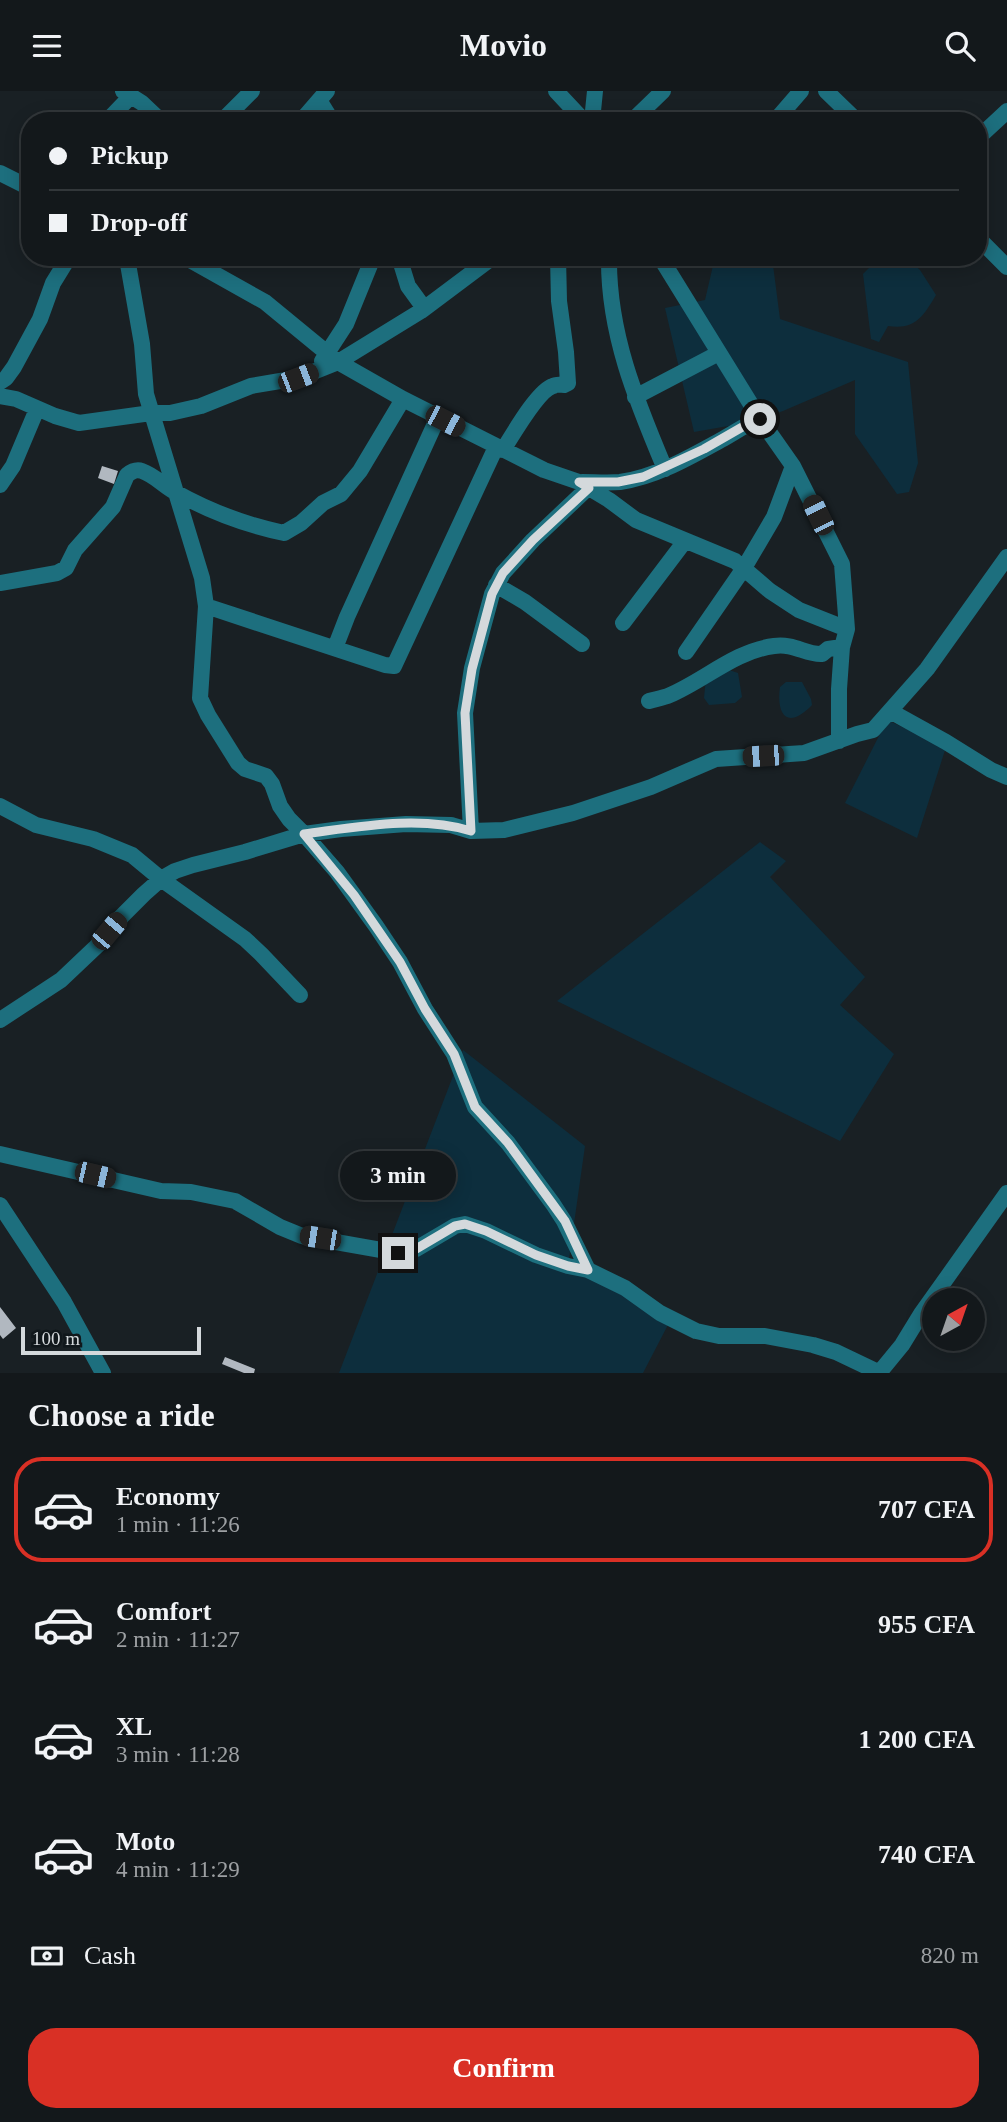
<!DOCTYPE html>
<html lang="en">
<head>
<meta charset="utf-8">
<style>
  :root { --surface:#13181b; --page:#1c2124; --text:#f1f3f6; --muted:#9da0a3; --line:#32373a; --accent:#d93025 }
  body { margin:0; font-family:Georgia,serif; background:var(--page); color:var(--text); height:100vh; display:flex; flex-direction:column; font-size:26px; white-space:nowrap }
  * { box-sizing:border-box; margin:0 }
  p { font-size:23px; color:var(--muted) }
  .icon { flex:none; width:38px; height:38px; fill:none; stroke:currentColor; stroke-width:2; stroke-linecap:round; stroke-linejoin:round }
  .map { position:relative; height:1282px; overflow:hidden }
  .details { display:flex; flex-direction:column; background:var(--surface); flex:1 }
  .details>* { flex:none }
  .banner { position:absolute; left:21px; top:21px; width:966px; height:154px; border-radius:28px; box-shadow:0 4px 18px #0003,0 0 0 2px var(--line); display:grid; align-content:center; height:154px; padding:0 28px; background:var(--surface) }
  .needle { width:46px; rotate:40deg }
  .buttons { position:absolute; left:922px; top:1197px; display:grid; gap:14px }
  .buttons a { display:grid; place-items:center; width:63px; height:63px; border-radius:50%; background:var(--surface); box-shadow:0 4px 18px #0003,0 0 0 2px var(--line); font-size:35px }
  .scale { position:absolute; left:21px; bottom:18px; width:180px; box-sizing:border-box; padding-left:7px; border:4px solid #d4d9dc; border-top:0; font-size:19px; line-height:24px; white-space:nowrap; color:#d4d9dc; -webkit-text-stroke:5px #10171b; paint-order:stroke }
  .end { position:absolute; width:32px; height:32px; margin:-16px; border:9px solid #d4d9dc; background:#111; box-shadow:0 0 0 4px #111 }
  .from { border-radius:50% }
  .bubble { position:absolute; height:49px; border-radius:24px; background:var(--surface); box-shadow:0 4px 18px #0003,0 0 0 2px var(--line); font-size:23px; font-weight:700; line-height:49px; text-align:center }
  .car { position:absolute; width:21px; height:42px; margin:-21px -10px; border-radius:9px; box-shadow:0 0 5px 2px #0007; background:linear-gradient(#222 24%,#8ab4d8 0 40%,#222 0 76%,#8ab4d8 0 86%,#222 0) }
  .banner b { display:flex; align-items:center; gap:24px; height:66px; font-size:26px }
  .banner b+b { border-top:2px solid var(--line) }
  .banner i { width:18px; height:18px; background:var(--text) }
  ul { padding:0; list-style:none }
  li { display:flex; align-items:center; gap:21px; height:105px; margin:0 14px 10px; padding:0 14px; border:4px solid transparent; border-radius:28px }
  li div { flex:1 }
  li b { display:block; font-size:26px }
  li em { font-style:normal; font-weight:700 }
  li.active { border-color:var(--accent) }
  li>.icon { width:63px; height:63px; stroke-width:1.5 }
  h2 { padding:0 28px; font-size:32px; line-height:84px }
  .pay { display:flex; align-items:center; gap:18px; height:77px; padding:0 28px; font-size:26px }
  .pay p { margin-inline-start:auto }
  .action { display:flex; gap:14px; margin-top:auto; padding:14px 28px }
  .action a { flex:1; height:80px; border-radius:28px; background:var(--accent); color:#fff; font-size:28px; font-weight:700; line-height:80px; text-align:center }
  header { display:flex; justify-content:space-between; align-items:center; height:91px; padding:0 28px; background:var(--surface); font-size:32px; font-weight:700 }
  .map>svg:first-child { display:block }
  .green { fill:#0d2e3d }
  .building { fill:#b1b8c0 }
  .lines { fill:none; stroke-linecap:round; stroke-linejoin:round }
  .minor { stroke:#1d6f7e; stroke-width:16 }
  .route { stroke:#d4d9dc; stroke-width:9 }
</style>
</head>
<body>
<header><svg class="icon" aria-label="menu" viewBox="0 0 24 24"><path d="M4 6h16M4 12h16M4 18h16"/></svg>Movio<svg class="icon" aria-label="search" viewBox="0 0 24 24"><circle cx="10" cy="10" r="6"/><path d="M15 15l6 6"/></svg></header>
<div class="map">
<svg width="1007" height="1282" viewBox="0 0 1007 1282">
  <rect width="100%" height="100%" fill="#192024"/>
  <path class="green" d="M715 166H752L773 174 780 228 908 271 918 372 909 401 897 403 855 343V289L783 320 751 331 694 341 665 217 705 209Z
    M880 166H905L920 179 936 204C923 226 915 239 888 235L879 251 871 248 863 183Z
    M723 577 738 582 742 606 735 612 709 614 704 607 706 586Z
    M786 591H802L811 608 812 614C788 639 776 625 780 596Z
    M887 629 946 656 917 747 845 712Z
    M760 751 786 770 770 786 865 886 840 914 894 963 840 1050 557 910Z
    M463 959 585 1055 568 1175 671 1228 643 1282H339Z"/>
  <path class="building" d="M102 375 118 380 114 393 98 387Z
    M0 1216 16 1237 3 1248 0 1244Z
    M225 1266 255 1278 254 1282H244L222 1273Z"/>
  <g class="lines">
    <path class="minor" d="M556 0 584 30
      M826 0 857 30
      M131 5 142 12 161 30
      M319 9 332 30
      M107 30 131 5 123 0
      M222 30 252 0
      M301 30 327 0
      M592 30 595 0
      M632 30 663 0
      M775 30 801 0
      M978 47 1007 20
      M0 82 30 97
      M978 147 1007 176
      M125 166 128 173 142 253 146 303 202 487 206 515 200 607 208 624 238 672 245 678 266 685 272 693 280 715 289 728 304 743 337 781 376 835 400 871 425 918 454 963 475 1016 508 1052 553 1113 564 1130 588 1179
      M181 166 190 169 265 211 338 271 403 308 544 379 579 391 609 409 636 429 735 470 770 500 799 519 847 538
      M399 166 408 195 424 217
      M609 166C608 242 636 309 665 378
      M660 166 760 328 793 375 842 473 847 538 842 556 839 598V650
      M322 270 346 233 370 174
      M0 291 6 287 14 276 40 228 53 192 69 166
      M0 305 16 308 55 325 79 332 151 322H170L201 315 251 295 298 287 338 271 421 220 493 166
      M635 306 719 262
      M503 359C512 345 538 299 553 295 556 293 561 294 564 294L568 292 566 261 559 210 558 166
      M582 391C594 391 608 392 620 391 656 386 690 366 721 349 734 342 746 333 760 328
      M0 394 13 375 37 318
      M0 492 57 482 66 477 75 459 113 416 127 384C132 380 136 378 142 380 154 384 164 395 175 401 209 420 246 434 284 442L301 432 323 412 341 403 360 380 403 308
      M496 494 525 511 582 553
      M206 515 385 574 394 575 496 356
      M623 532 685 450
      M335 557 347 526 438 326
      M686 561 744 477 774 426 793 375
      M649 610C656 608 663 607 670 604 705 589 735 560 774 555 794 552 806 564 822 563L828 558 842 556
      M890 620 946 651 991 679 1007 686
      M0 715 36 734 93 748 132 764 161 788 245 848 261 863 300 904
      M471 740 465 622 472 577 492 503 503 482 533 449 589 396
      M0 929 61 889 99 853 119 828 144 803 161 788 175 780 193 774 245 761 304 743 341 738 406 733 451 734 471 740 504 739 573 722 651 696 716 668 804 662 857 643 873 639 927 578 1007 466
      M0 1063 161 1100 191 1101 235 1110 280 1136 302 1145 398 1162 416 1158 455 1135 465 1133 486 1140 536 1164 568 1175 588 1179 625 1197 660 1222 696 1240 719 1245H765L813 1254 836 1261 880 1282
      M0 1114 64 1211 103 1282
      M879 1282 902 1254 921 1223 1007 1102"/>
  </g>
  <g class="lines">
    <path class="route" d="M398 1162 416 1158 455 1135 465 1133 486 1140 536 1164 568 1175 588 1179 565 1130 508 1052 475 1016 454 963 425 918 400 871 354 804 304 743C358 736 419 724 471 740L465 622 472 578 492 503 503 482 533 449 589 397 579 391H618L643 386 704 358 751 331 760 328"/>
  </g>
</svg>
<div class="buttons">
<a><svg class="needle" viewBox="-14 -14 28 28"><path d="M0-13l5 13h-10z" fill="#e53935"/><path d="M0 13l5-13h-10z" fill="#9da0a3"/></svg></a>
</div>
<div class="scale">100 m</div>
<i class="end from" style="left:760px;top:328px"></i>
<i class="end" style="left:398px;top:1162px"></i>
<div class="bubble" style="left:340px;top:1060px;width:116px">3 min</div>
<i class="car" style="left:298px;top:287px;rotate:69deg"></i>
<i class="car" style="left:445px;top:330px;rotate:117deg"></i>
<i class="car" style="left:818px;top:424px;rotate:334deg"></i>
<i class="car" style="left:763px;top:665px;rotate:267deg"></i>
<i class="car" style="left:109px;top:840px;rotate:40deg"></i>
<i class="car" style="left:95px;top:1084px;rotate:103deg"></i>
<i class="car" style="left:320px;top:1147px;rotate:279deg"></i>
<div class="banner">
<b><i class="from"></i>Pickup</b>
<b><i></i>Drop-off</b>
</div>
</div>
<section class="details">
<h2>Choose a ride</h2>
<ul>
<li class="active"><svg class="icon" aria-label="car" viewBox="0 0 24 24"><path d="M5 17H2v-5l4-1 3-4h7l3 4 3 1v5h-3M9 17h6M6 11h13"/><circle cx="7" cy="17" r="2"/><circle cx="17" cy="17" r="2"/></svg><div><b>Economy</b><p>1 min · 11:26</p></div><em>707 CFA</em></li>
<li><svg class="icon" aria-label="car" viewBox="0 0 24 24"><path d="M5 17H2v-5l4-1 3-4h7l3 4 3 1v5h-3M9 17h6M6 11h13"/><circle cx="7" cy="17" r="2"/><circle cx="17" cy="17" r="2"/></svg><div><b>Comfort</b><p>2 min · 11:27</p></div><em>955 CFA</em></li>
<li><svg class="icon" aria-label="car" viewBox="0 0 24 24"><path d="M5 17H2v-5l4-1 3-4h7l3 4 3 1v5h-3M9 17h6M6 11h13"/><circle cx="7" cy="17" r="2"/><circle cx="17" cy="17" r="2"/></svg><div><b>XL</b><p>3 min · 11:28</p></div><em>1 200 CFA</em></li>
<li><svg class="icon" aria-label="car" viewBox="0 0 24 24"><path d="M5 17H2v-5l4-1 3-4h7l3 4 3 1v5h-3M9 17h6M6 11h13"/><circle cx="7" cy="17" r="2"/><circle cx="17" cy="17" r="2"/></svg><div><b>Moto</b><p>4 min · 11:29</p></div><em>740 CFA</em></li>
</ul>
<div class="pay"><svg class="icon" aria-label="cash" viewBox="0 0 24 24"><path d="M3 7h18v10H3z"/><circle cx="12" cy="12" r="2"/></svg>Cash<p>820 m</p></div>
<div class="action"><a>Confirm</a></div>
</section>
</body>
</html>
